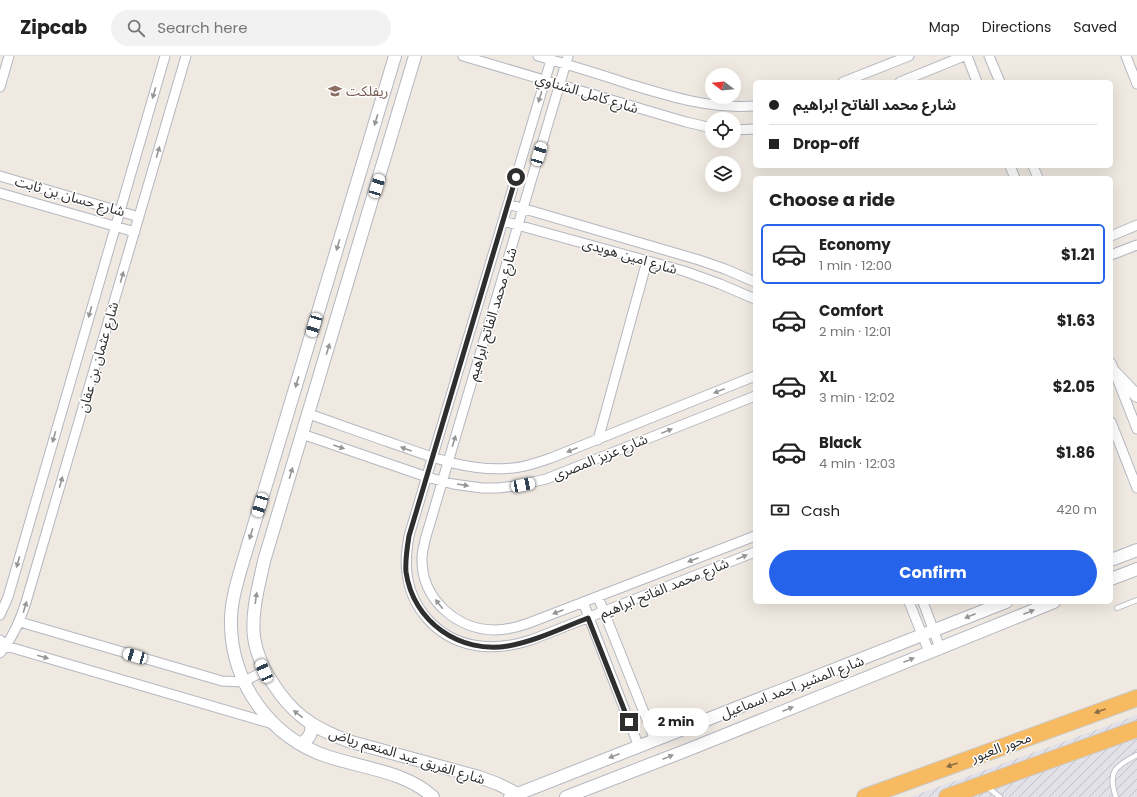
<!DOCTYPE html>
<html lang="en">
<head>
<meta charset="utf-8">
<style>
  :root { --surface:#fff; --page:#f2f2f2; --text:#222; --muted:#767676; --line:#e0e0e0; --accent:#2563eb }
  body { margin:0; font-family:Poppins,"Noto Sans Arabic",sans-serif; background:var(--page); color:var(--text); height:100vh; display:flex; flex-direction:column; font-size:15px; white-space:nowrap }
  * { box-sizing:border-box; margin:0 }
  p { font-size:13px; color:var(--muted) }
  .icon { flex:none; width:22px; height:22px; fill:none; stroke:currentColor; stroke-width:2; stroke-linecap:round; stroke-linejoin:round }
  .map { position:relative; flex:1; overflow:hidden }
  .drawer { position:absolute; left:753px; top:120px; width:360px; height:428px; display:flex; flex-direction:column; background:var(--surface); border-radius:6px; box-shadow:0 4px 16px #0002 }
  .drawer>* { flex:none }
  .guide { position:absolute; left:753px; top:24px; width:360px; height:88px; border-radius:6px; box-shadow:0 4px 16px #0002; display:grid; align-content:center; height:88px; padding:0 16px; background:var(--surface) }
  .needle { width:26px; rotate:286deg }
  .fabs { position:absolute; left:705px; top:12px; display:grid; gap:8px }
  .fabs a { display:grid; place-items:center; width:36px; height:36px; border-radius:50%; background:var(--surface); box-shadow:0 4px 16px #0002; font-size:20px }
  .end { position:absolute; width:18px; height:18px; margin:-9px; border:5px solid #2e2e2e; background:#fff; box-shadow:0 0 0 2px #fff }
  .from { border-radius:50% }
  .bubble { position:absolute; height:28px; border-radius:14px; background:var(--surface); box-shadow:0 4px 16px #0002; font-size:13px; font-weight:700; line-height:28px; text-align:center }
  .car { position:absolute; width:12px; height:24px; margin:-12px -6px; border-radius:5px; box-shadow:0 0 3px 1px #0007; background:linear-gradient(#fff 24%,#345 0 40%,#fff 0 76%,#345 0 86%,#fff 0) }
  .guide b { display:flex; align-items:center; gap:14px; height:38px; font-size:15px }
  .guide b+b { border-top:1px solid var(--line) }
  .guide i { width:10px; height:10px; background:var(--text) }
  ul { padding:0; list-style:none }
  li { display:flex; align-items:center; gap:12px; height:60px; margin:0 8px 6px; padding:0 8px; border:2px solid transparent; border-radius:6px }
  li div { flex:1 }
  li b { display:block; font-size:15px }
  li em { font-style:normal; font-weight:700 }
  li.active { border-color:var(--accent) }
  li>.icon { width:36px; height:36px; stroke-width:1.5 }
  h2 { padding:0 16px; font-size:18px; line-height:48px }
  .pay { display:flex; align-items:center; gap:10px; height:44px; padding:0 16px; font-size:15px }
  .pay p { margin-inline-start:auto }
  .primary-button { display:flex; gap:8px; margin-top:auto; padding:8px 16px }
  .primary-button a { flex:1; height:46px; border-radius:24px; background:var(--accent); color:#fff; font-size:16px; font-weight:700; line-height:46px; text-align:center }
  header { display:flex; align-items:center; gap:24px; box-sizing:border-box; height:56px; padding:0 20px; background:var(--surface); border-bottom:1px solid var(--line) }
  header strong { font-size:19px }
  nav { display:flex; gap:22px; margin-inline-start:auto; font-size:14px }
  .search { width:280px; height:36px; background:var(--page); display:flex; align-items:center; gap:10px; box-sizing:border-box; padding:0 14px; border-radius:22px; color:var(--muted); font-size:15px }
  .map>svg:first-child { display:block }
  .industrial { fill:url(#industrial-furrows) }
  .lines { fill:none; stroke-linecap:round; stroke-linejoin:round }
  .service-casing { stroke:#b4b7c1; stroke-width:6 }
  .minor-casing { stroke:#b4b7c1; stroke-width:11 }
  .tertiary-casing { stroke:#b4b7c1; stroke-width:14 }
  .trunk-casing { stroke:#c9c9c9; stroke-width:18 }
  .service { stroke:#fff; stroke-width:4.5 }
  .minor { stroke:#fff; stroke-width:9 }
  .tertiary { stroke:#fff; stroke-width:12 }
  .trunk { stroke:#f8ba60; stroke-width:16 }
  .oneway { fill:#969696 }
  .oneway2 { fill:#896d44 }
  .route { stroke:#2e2e2e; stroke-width:5 }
  .labels { text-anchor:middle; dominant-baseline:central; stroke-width:3; stroke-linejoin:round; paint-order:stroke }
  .education-label { font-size:14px; fill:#785e54; stroke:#fff; text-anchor:start }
  .street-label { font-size:14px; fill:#2e2e2e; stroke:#fff }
</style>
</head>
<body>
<header>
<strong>Zipcab</strong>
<div class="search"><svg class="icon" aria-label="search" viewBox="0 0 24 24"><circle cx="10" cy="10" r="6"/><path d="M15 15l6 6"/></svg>Search here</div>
<nav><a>Map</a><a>Directions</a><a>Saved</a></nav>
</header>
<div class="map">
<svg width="1137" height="741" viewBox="0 0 1137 741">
  <defs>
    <pattern id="industrial-furrows" width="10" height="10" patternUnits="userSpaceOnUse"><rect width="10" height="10" fill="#e3e1e8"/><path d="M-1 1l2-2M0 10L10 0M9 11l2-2" fill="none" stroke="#c3c1c7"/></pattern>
  </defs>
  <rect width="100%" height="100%" fill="#efe9e1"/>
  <path class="industrial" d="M1137 659V741H910Z"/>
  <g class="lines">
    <g class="service-casing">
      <path id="service" d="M1117 552 1137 544
        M987 731 1000 741
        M1116 741C1107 716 1115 710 1137 699"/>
    </g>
    <g class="minor-casing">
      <path id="minor" d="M463 0 686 66 712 72
        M538 0C569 9 599 18 629 28 672 41 710 53 755 50
        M568 0 425 484C424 490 422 496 422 502 421 543 457 574 495 574 507 574 518 571 529 567L755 480
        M967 0 977 26
        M989 0 1000 26
        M1126 0 1137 28
        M551 4 409 480C407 492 405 504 407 517 411 552 437 582 473 589 492 593 512 590 531 584L755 496
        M843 26 909 0
        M900 26 964 0
        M0 31 9 0
        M734 74 755 73
        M1010 110 1015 122
        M1033 110 1038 122
        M0 120 139 161
        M0 137 135 176
        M508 148 699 204 725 213 755 226
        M503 165 684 215 720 228 755 243
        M1111 180 1137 169
        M1111 199 1137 189
        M1111 307 1137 373
        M309 358C335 367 362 377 389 386 428 400 470 417 513 412 526 411 538 406 551 402L755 320
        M1111 366 1137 432
        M302 378 427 421 453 428 482 432H498L515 430 546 423 755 340
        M598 384 647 205
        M598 541 655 684
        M583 546 639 691
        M909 546 929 596
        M923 546 940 592
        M0 559 8 541 165 0
        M20 566 222 625 243 626 264 615
        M0 584 6 590 273 668
        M0 597C13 582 20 565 26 546L186 0"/>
    </g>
    <g class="tertiary-casing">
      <path id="tertiary" d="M395 0 242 509C236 529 230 550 231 571 233 629 271 681 326 700 361 712 405 715 433 741
        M415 0 264 505C259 529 251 556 254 581 256 597 263 612 272 626 292 658 313 672 348 685L479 721 498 728 518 738
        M1114 316 1137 340
        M1111 504 1137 494
        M1111 523 1137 513
        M300 688C308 684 313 678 311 668
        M510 741 1006 546
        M566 741 695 691 1054 546"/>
    </g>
    <g class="trunk-casing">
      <path id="trunk" d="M865 741 1137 642
        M947 741 1137 673"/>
    </g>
    <use href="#service" class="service"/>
    <use href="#minor" class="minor"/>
    <use href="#tertiary" class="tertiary"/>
    <use href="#trunk" class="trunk"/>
  </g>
  <defs><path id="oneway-solid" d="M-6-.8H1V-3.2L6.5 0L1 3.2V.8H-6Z"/></defs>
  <g class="oneway">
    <use href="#oneway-solid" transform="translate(154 37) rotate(106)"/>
    <use href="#oneway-solid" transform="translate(540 41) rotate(107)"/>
    <use href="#oneway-solid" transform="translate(376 64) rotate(107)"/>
    <use href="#oneway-solid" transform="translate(158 96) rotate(-74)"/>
    <use href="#oneway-solid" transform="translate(338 189) rotate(107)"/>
    <use href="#oneway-solid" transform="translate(122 221) rotate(-74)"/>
    <use href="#oneway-solid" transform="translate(90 256) rotate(106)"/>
    <use href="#oneway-solid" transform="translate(328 293) rotate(-73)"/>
    <use href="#oneway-solid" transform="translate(297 326) rotate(107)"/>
    <use href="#oneway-solid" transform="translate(719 335) rotate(158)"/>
    <use href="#oneway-solid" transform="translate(667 375) rotate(-22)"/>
    <use href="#oneway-solid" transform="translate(54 381) rotate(106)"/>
    <use href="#oneway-solid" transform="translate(454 385) rotate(-73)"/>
    <use href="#oneway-solid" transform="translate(339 391) rotate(19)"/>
    <use href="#oneway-solid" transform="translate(406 393) rotate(-160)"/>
    <use href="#oneway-solid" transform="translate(572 394) rotate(158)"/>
    <use href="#oneway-solid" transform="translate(291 417) rotate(-73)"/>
    <use href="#oneway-solid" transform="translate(61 426) rotate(-74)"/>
    <use href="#oneway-solid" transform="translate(463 429) rotate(9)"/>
    <use href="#oneway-solid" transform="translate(251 478) rotate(107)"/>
    <use href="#oneway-solid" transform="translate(742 501) rotate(-22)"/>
    <use href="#oneway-solid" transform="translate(693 504) rotate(159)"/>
    <use href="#oneway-solid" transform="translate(18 506) rotate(106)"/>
    <use href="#oneway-solid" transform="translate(256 542) rotate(-82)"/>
    <use href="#oneway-solid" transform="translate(439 548) rotate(-128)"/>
    <use href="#oneway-solid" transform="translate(25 551) rotate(-73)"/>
    <use href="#oneway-solid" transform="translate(558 556) rotate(159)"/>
    <use href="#oneway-solid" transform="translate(1029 556) rotate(-22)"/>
    <use href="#oneway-solid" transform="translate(970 560) rotate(158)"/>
    <use href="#oneway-solid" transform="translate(43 601) rotate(16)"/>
    <use href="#oneway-solid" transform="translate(909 604) rotate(-22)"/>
    <use href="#oneway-solid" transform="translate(788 653) rotate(-22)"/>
    <use href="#oneway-solid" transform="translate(298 658) rotate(-143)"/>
    <use href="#oneway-solid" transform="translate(614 700) rotate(159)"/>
    <use href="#oneway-solid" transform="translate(668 701) rotate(-22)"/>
  </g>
  <g class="oneway2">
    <use href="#oneway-solid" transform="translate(1100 655) rotate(160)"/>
    <use href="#oneway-solid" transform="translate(952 709) rotate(160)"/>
  </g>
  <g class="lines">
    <path class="route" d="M516 121 409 480C407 492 405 504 406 516 413 566 460 598 508 590 536 585 562 572 588 562L629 666"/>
  </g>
  <defs>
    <g id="school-bare" transform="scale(1.08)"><path d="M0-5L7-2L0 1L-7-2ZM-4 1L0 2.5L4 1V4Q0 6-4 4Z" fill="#8d6e63" stroke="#fff" stroke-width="2.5" paint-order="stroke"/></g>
  </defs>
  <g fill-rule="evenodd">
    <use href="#school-bare" x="335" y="35"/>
  </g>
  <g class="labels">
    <g class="education-label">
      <text x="346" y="35">ريفلكت</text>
    </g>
    <g class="street-label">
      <text transform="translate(587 37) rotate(17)">شارع كامل الشناوي</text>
      <text transform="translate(70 140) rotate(16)">شارع حسان بن ثابت</text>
      <text transform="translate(630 200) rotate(16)">شارع امين هويدى</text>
      <text transform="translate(492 258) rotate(-73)">شارع محمد الفاتح ابراهيم</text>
      <text transform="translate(98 301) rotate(-74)">شارع عثمان بن عفان</text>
      <text transform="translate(600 401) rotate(-22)">شارع عزيز المصرى</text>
      <text transform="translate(664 532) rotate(-22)">شارع محمد الفاتح ابراهيم</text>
      <text transform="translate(792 631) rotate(-21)">شارع المشير احمد اسماعيل</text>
      <text transform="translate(1001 691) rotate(-20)">محور العبور</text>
      <text transform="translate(407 700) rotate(17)">شارع الفريق عبد المنعم رياض</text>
    </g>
  </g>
</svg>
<div class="fabs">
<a><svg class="needle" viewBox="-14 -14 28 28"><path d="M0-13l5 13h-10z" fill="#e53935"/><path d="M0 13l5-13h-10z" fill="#767676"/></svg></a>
<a><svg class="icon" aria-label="locate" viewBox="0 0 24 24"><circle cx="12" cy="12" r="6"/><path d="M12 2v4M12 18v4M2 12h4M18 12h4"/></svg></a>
<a><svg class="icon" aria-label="layers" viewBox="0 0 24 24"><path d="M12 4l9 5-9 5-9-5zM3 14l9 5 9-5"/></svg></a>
</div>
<i class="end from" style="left:516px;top:121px"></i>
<i class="end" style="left:629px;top:666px"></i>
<div class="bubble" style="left:643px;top:652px;width:66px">2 min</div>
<i class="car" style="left:539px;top:98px;rotate:17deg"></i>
<i class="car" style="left:377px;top:130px;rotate:17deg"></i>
<i class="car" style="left:314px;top:269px;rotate:197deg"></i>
<i class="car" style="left:523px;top:429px;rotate:79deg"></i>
<i class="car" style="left:260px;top:449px;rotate:197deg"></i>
<i class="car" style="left:135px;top:600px;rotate:286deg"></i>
<i class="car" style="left:264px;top:615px;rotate:336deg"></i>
<div class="guide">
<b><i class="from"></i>شارع محمد الفاتح ابراهيم</b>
<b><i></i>Drop-off</b>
</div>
<section class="drawer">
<h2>Choose a ride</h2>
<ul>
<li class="active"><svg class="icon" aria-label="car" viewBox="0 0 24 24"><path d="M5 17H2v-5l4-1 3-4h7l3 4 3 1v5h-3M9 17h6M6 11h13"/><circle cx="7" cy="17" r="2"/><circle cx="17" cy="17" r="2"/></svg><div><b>Economy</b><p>1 min · 12:00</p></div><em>$1.21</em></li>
<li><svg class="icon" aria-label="car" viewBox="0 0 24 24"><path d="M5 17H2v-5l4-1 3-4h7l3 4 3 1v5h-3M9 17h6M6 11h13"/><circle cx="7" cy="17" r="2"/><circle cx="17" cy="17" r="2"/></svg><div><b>Comfort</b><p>2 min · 12:01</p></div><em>$1.63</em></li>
<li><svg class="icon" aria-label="car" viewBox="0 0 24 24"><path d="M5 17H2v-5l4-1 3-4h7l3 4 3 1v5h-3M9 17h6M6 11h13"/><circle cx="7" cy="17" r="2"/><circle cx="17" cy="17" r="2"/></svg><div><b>XL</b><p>3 min · 12:02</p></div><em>$2.05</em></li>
<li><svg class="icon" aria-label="car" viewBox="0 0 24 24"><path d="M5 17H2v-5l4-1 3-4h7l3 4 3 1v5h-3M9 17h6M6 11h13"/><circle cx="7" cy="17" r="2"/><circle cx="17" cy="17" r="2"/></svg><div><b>Black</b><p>4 min · 12:03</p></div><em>$1.86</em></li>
</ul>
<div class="pay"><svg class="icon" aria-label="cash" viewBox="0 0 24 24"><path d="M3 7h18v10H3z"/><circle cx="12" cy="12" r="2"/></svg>Cash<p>420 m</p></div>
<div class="primary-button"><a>Confirm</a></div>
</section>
</div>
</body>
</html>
